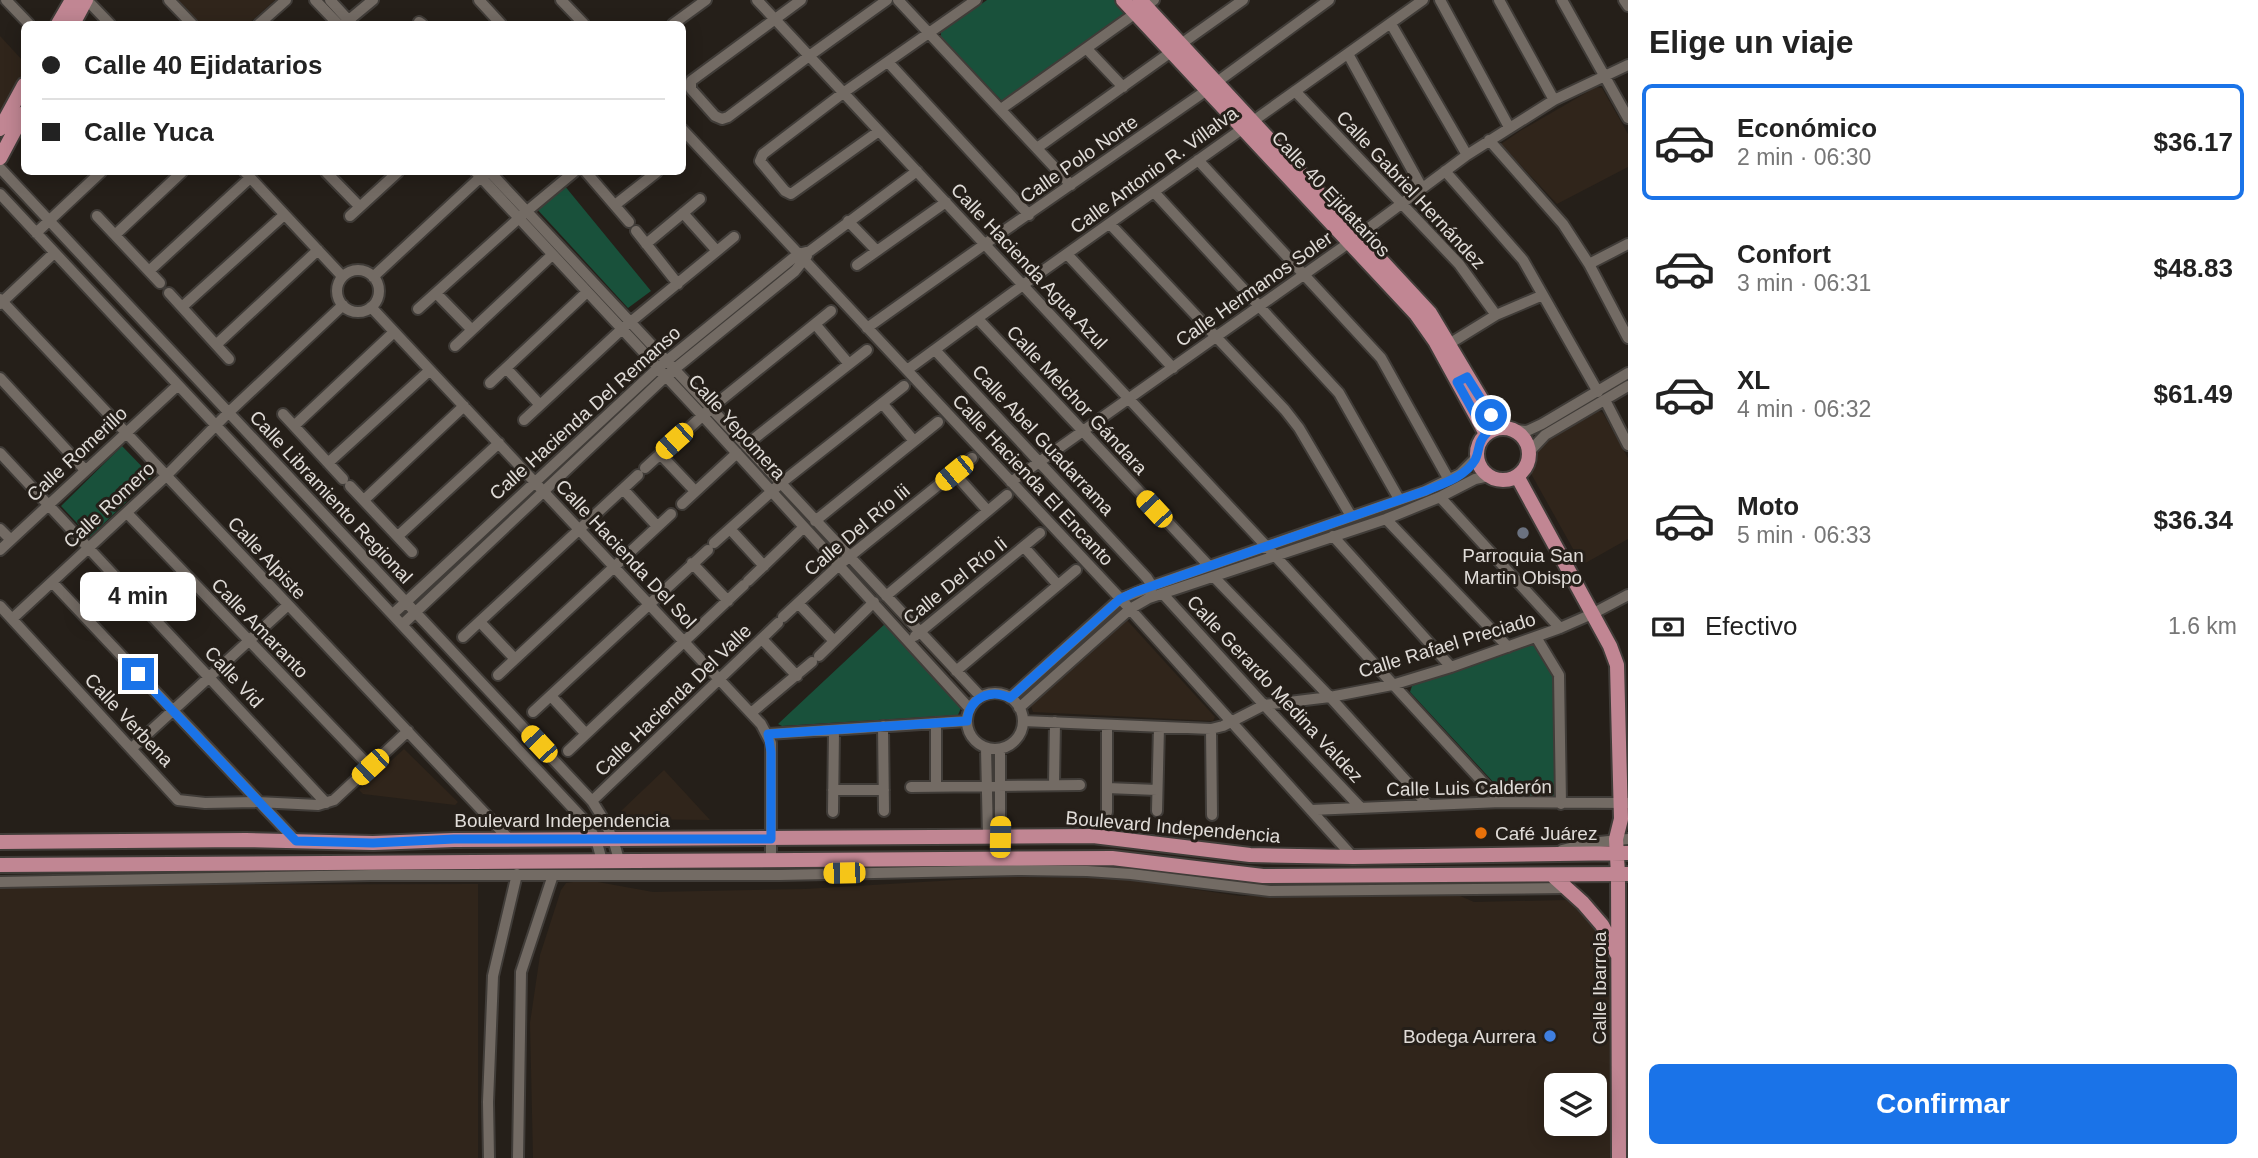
<!DOCTYPE html>
<html lang="es">
<head>
<meta charset="utf-8">
<style>
  :root { --surface:#fff; --page:#f2f2f2; --text:#222; --muted:#767676; --line:#e0e0e0; --accent:#1a73e8 }
  body { margin:0; font-family:Arial,sans-serif; background:var(--page); color:var(--text); height:100vh; display:flex; flex-direction:column; font-size:26px; white-space:nowrap }
  * { box-sizing:border-box; margin:0 }
  p { font-size:23px; color:var(--muted) }
  .icon { flex:none; width:38px; height:38px; fill:none; stroke:currentColor; stroke-width:2; stroke-linecap:round; stroke-linejoin:round }
  .map { position:relative; flex:1; overflow:hidden }
  .panel { display:flex; flex-direction:column; background:var(--surface); width:630px }
  .panel>* { flex:none }
  .hud { position:absolute; left:21px; top:21px; width:665px; height:154px; border-radius:10px; box-shadow:0 4px 18px #0003; display:grid; align-content:center; height:154px; padding:0 21px; background:var(--surface) }
  .buttons { position:absolute; left:1544px; top:1073px; display:grid; gap:14px }
  .buttons a { display:grid; place-items:center; width:63px; height:63px; border-radius:10px; background:var(--surface); box-shadow:0 4px 18px #0003; font-size:35px }
  .end { position:absolute; width:32px; height:32px; margin:-16px; border:9px solid #1a73e8; background:#fff; box-shadow:0 0 0 4px #fff }
  .from { border-radius:50% }
  .bubble { position:absolute; height:49px; border-radius:10px; background:var(--surface); box-shadow:0 4px 18px #0003; font-size:23px; font-weight:700; line-height:49px; text-align:center }
  .car { position:absolute; width:21px; height:42px; margin:-21px -10px; border-radius:9px; box-shadow:0 0 5px 2px #0007; background:linear-gradient(#f5c518 24%,#345 0 40%,#f5c518 0 76%,#345 0 86%,#f5c518 0) }
  .hud b { display:flex; align-items:center; gap:24px; height:66px; font-size:26px }
  .hud b+b { border-top:2px solid var(--line) }
  .hud i { width:18px; height:18px; background:var(--text) }
  ul { padding:0; list-style:none }
  li { display:flex; align-items:center; gap:21px; height:116px; margin:0 14px 10px; padding:0 7px; border:4px solid transparent; border-radius:10px }
  li div { flex:1 }
  li b { display:block; font-size:26px }
  li em { font-style:normal; font-weight:700 }
  li.selected { border-color:var(--accent) }
  li>.icon { width:63px; height:63px; stroke-width:1.5 }
  h2 { padding:0 21px; font-size:32px; line-height:84px }
  .pay { display:flex; align-items:center; gap:18px; height:77px; padding:0 21px; font-size:26px }
  .pay p { margin-inline-start:auto }
  .cta { display:flex; gap:14px; margin-top:auto; padding:14px 21px }
  .cta a { flex:1; height:80px; border-radius:10px; background:var(--accent); color:#fff; font-size:28px; font-weight:700; line-height:80px; text-align:center }
  main { display:flex; flex:1; min-height:0 }
  .map>svg:first-child { display:block }
  .built { fill:#30251b; fill-rule:evenodd }
  .green { fill:#19513b }
  .lines { fill:none; stroke-linecap:round; stroke-linejoin:round }
  .minor-casing { stroke:#403c38; stroke-width:14 }
  .major-casing { stroke:#403c38; stroke-width:18 }
  .minor { stroke:#736b64; stroke-width:10 }
  .major { stroke:#c18693; stroke-width:14 }
  .route { stroke:#1a73e8; stroke-width:9 }
  .worship-dot { fill:#6b7280; stroke:#251f19; stroke-width:2.5 }
  .food-dot { fill:#e8710a; stroke:#251f19; stroke-width:2.5 }
  .shop-dot { fill:#3f7fe0; stroke:#251f19; stroke-width:2.5 }
  .labels { text-anchor:middle; dominant-baseline:central; stroke-width:6; stroke-linejoin:round; paint-order:stroke }
  .street-label { font-size:19px; fill:#e0dcd8; stroke:#251f19 }
  .poi-label { font-size:19px; fill:#e0dcd8; stroke:#251f19 }
</style>
</head>
<body>
<main>
<div class="map">
<svg width="1628" height="1158" viewBox="0 0 1628 1158">
  <rect width="100%" height="100%" fill="#251f19"/>
  <path class="built" d="M177 0H275L248 24H199Z
    M0 36 24 62V71L0 116Z
    M1596 87 1602 88 1628 134V167L1557 204 1501 144 1520 131Z
    M1599 411 1603 413 1628 458V539L1582 565 1529 470 1537 452 1549 440Z
    M1125 618 1215 717 1213 721 1033 712 1030 703Z
    M404 749 458 802 455 805 363 794 359 790Z
    M664 770 710 820 625 819 621 811Z
    M1006 877 1116 878 1240 896 1458 895 1474 902 1566 900 1573 905 1606 943V954H1611V1158H533L530 1023 540 955 561 890 566 883 587 880 653 892 805 889ZM1556 1085H1594V1124H1556Z
    M478 884V1158H0V885Z"/>
  <path class="green" d="M987 0H1116L1125 10 1123 16 1007 102 1001 100 941 37V32Z
    M564 185 651 291 628 308 536 208Z
    M122 446 152 477 90 537 61 506Z
    M887 622 963 703 958 715 782 726 778 724Z
    M1529 644 1536 645 1553 675 1556 797 1508 798 1410 692 1412 686Z"/>
  <g class="lines">
    <g class="minor-casing">
      <path id="minor" d="M6 0 29 24
        M87 0 110 24
        M169 0 192 24
        M315 0 338 24
        M330 0 352 24
        M479 0 501 24
        M561 0 584 24
        M757 0 1267 547 1501 802
        M801 0 691 81V89L715 116 722 119 728 117 809 56 887 0
        M898 0 1071 185
        M1440 0 1509 127
        M1499 0 1554 100
        M1562 0 1628 118
        M1624 0 1628 6
        M419 22 422 24
        M259 24 286 0
        M344 24 373 0
        M673 24 706 0
        M1391 24 1467 155
        M1181 44 1243 0
        M1087 49 1123 87
        M1348 54 1422 188
        M888 62 1029 215
        M1217 82 1329 0
        M1295 91 1459 264 1496 315
        M1001 109 1154 0
        M682 129 1130 609 1353 857
        M879 131 791 194 785 191 760 161 763 154 843 93 976 0
        M1489 140 1563 224 1589 264 1628 338
        M1037 148 1171 52
        M1198 160 1381 358 1449 480
        M0 168 592 801C605 820 614 838 619 860
        M1445 171 1523 260 1598 392
        M245 172 342 276
        M326 172 360 207
        M476 172 702 415 970 709
        M490 172 981 697
        M586 172 629 222
        M1154 192 1339 393 1399 499
        M0 194 584 820 596 839 602 861
        M615 205 657 172
        M683 213 717 251
        M97 216 160 283
        M350 216 398 172
        M848 221 876 250
        M1110 224 1285 410 1299 428 1351 516
        M636 231 678 284
        M36 233 101 172
        M115 235 182 172
        M646 244 700 199
        M1067 254 1173 368
        M1589 264 1628 244
        M857 265 946 202
        M337 291a21 21 0 1 1 42 0a21 21 0 1 1-42 0Z
        M149 271 250 178
        M373 277 485 173
        M169 293 229 359
        M436 293 472 330
        M0 299 510 840
        M0 304 54 253
        M182 307 284 215
        M371 307 761 724 771 743V859
        M418 309 527 211 574 172
        M978 319 1209 566
        M815 324 849 364
        M867 328 985 244 1207 90
        M217 344 318 250
        M1449 344 1496 315 1543 295
        M455 346 552 255
        M935 350 1147 578 1152 586 1150 592
        M506 368 540 405
        M907 370 1023 285 1423 0
        M0 378 85 470
        M490 383 587 292
        M1605 400 1628 445
        M882 403 914 441
        M283 414 343 479
        M524 420 622 329 734 237
        M294 426 394 332
        M1515 430 1527 431 1542 424 1628 373
        M746 445 867 350
        M1529 452 1545 435 1628 386
        M0 453 326 803
        M660 454 695 491
        M328 463 430 370
        M645 468 711 408 831 311
        M954 473 988 511
        M1011 482 1350 242 1467 155 1554 100 1628 65
        M350 486 412 552
        M623 489 657 526
        M1440 497 1560 628
        M364 500 464 406
        M682 504 737 453
        M127 513 370 767
        M1386 519 1508 647
        M815 521 938 422
        M0 529 11 540
        M730 529 764 566
        M398 536 499 443
        M1333 536 1451 667
        M714 543 781 483 904 386
        M1024 547 1058 585
        M0 550 178 385
        M692 563 728 601
        M1215 578 1330 697 1428 805
        M748 581 804 527
        M52 582 296 841
        M1163 594 1264 705 1361 808
        M886 596 1007 495
        M798 603 834 641
        M0 606 178 800 205 803 257 802 318 805 334 800 408 731
        M393 614 658 368 798 254 810 251 917 171
        M783 617 839 565 972 458
        M12 619 166 476 228 413 343 305
        M480 622 515 659
        M403 624 666 376 795 271 807 256
        M915 636 1040 533
        M463 637 638 475
        M1536 637 1559 675 1561 804
        M762 639 797 676
        M819 656 874 602
        M956 671 1076 570
        M498 675 671 514
        M967 721a28 28 0 1 1 56 0a28 28 0 1 1-56 0Z
        M551 696 586 734
        M1010 698 1120 599 1152 586 1425 491 1460 474 1477 457
        M1019 708 1130 609 1149 598 1386 519 1440 497 1475 479 1489 476
        M533 712 708 550
        M751 713 812 662
        M1023 721 1211 729 1223 726 1264 705 1330 697 1392 685 1451 667 1560 628 1592 614 1628 595
        M936 723V786
        M1107 725V812
        M883 726 884 811
        M1211 729 1212 815
        M768 734 967 721
        M132 748 288 605
        M986 748 988 837
        M1000 749V837
        M568 751 744 585
        M1054 784 1055 722
        M911 787 1080 785
        M1107 788 1157 790
        M833 790H884
        M592 801 778 623
        M1311 810 1501 802 1628 803
        M1157 811 1159 727
        M833 812 834 730
        M1562 850 1590 843 1628 839
        M0 882 371 875H780L1021 870 1087 871 1131 874 1270 891 1566 888
        M489 1158 488 1102 493 976 517 874
        M518 1158 521 972 553 875"/>
    </g>
    <g class="major-casing">
      <path id="major" d="M1123 0 1416 314 1435 341 1486 434
        M1140 0 1430 313 1491 415 1501 428
        M58 24 72 0
        M73 24 86 0
        M0 129 24 85
        M0 158 24 113
        M1477 454a26 26 0 1 1 52 0a26 26 0 1 1-52 0Z
        M1517 476 1610 646 1617 665 1621 819 1616 839 1618 874 1619 1158
        M0 842 246 840 373 843 454 840 1093 836 1250 855 1353 857 1628 853
        M0 865 1112 858 1263 876 1628 874
        M1552 875 1583 903 1602 925 1617 954"/>
    </g>
    <use href="#minor" class="minor"/>
    <use href="#major" class="major"/>
  </g>
  <g class="lines">
    <path class="route" d="M138 674 296 841 373 843 454 839H771V752L768 734 967 721C969 698 990 688 1010 698L1120 599 1135 592 1425 491C1442 484 1465 477 1475 460 1480 451 1477 442 1486 434L1457 382 1467 377 1491 415"/>
  </g>
  <circle class="worship-dot" cx="1523" cy="533" r="7"/>
  <circle class="food-dot" cx="1481" cy="833" r="7"/>
  <circle class="shop-dot" cx="1550" cy="1036" r="7"/>
  <g class="labels">
    <g class="street-label">
      <text transform="translate(1079 159) rotate(-35)">Calle Polo Norte</text>
      <text transform="translate(1154 170) rotate(-36)">Calle Antonio R. Villalva</text>
      <text transform="translate(1411 190) rotate(47)">Calle Gabriel Hernández</text>
      <text transform="translate(1331 194) rotate(47)">Calle 40 Ejidatarios</text>
      <text transform="translate(1029 266) rotate(47)">Calle Hacienda Agua Azul</text>
      <text transform="translate(1254 289) rotate(-35)">Calle Hermanos Soler</text>
      <text transform="translate(1077 400) rotate(47)">Calle Melchor Gándara</text>
      <text transform="translate(585 413) rotate(-42)">Calle Hacienda Del Remanso</text>
      <text transform="translate(737 427) rotate(48)">Calle Yepomera</text>
      <text transform="translate(1043 440) rotate(47)">Calle Abel Guadarrama</text>
      <text transform="translate(77 454) rotate(-43)">Calle Romerillo</text>
      <text transform="translate(1033 480) rotate(47)">Calle Hacienda El Encanto</text>
      <text transform="translate(331 497) rotate(47)">Calle Libramiento Regional</text>
      <text transform="translate(109 505) rotate(-43)">Calle Romero</text>
      <text transform="translate(857 530) rotate(-40)">Calle Del Río Iii</text>
      <text transform="translate(626 554) rotate(47)">Calle Hacienda Del Sol</text>
      <text transform="translate(267 558) rotate(47)">Calle Alpiste</text>
      <text transform="translate(955 581) rotate(-39)">Calle Del Río Ii</text>
      <text transform="translate(260 628) rotate(46)">Calle Amaranto</text>
      <text transform="translate(1447 645) rotate(-17)">Calle Rafael Preciado</text>
      <text transform="translate(234 677) rotate(47)">Calle Vid</text>
      <text transform="translate(1275 689) rotate(47)">Calle Gerardo Medina Valdez</text>
      <text transform="translate(673 700) rotate(-44)">Calle Hacienda Del Valle</text>
      <text transform="translate(129 720) rotate(47)">Calle Verbena</text>
      <text transform="translate(1469 788) rotate(-1)">Calle Luis Calderón</text>
      <text x="562" y="820">Boulevard Independencia</text>
      <text transform="translate(1173 827) rotate(5)">Boulevard Independencia</text>
      <text transform="translate(1599 988) rotate(-90)">Calle Ibarrola</text>
    </g>
    <g class="poi-label">
      <text x="1523" y="555">Parroquia San<tspan x="1523" dy="22">Martin Obispo</tspan></text>
      <text x="1495" y="833" text-anchor="start">Café Juárez</text>
      <text x="1536" y="1036" text-anchor="end">Bodega Aurrera</text>
    </g>
  </g>
</svg>
<div class="buttons">
<a><svg class="icon" aria-label="layers" viewBox="0 0 24 24"><path d="M12 4l9 5-9 5-9-5zM3 14l9 5 9-5"/></svg></a>
</div>
<i class="end from" style="left:1491px;top:415px"></i>
<i class="end" style="left:138px;top:674px"></i>
<div class="bubble" style="left:80px;top:572px;width:116px">4 min</div>
<i class="car" style="left:674px;top:441px;rotate:228deg"></i>
<i class="car" style="left:954px;top:473px;rotate:231deg"></i>
<i class="car" style="left:1154px;top:509px;rotate:317deg"></i>
<i class="car" style="left:539px;top:744px;rotate:317deg"></i>
<i class="car" style="left:370px;top:767px;rotate:227deg"></i>
<i class="car" style="left:1000px;top:837px;rotate:1deg"></i>
<i class="car" style="left:844px;top:873px;rotate:269deg"></i>
<div class="hud">
<b><i class="from"></i>Calle 40 Ejidatarios</b>
<b><i></i>Calle Yuca</b>
</div>
</div>
<section class="panel">
<h2>Elige un viaje</h2>
<ul>
<li class="selected"><svg class="icon" aria-label="car" viewBox="0 0 24 24"><path d="M5 17H2v-5l4-1 3-4h7l3 4 3 1v5h-3M9 17h6M6 11h13"/><circle cx="7" cy="17" r="2"/><circle cx="17" cy="17" r="2"/></svg><div><b>Económico</b><p>2 min · 06:30</p></div><em>$36.17</em></li>
<li><svg class="icon" aria-label="car" viewBox="0 0 24 24"><path d="M5 17H2v-5l4-1 3-4h7l3 4 3 1v5h-3M9 17h6M6 11h13"/><circle cx="7" cy="17" r="2"/><circle cx="17" cy="17" r="2"/></svg><div><b>Confort</b><p>3 min · 06:31</p></div><em>$48.83</em></li>
<li><svg class="icon" aria-label="car" viewBox="0 0 24 24"><path d="M5 17H2v-5l4-1 3-4h7l3 4 3 1v5h-3M9 17h6M6 11h13"/><circle cx="7" cy="17" r="2"/><circle cx="17" cy="17" r="2"/></svg><div><b>XL</b><p>4 min · 06:32</p></div><em>$61.49</em></li>
<li><svg class="icon" aria-label="car" viewBox="0 0 24 24"><path d="M5 17H2v-5l4-1 3-4h7l3 4 3 1v5h-3M9 17h6M6 11h13"/><circle cx="7" cy="17" r="2"/><circle cx="17" cy="17" r="2"/></svg><div><b>Moto</b><p>5 min · 06:33</p></div><em>$36.34</em></li>
</ul>
<div class="pay"><svg class="icon" aria-label="cash" viewBox="0 0 24 24"><path d="M3 7h18v10H3z"/><circle cx="12" cy="12" r="2"/></svg>Efectivo<p>1.6 km</p></div>
<div class="cta"><a>Confirmar</a></div>
</section>
</main>
</body>
</html>
